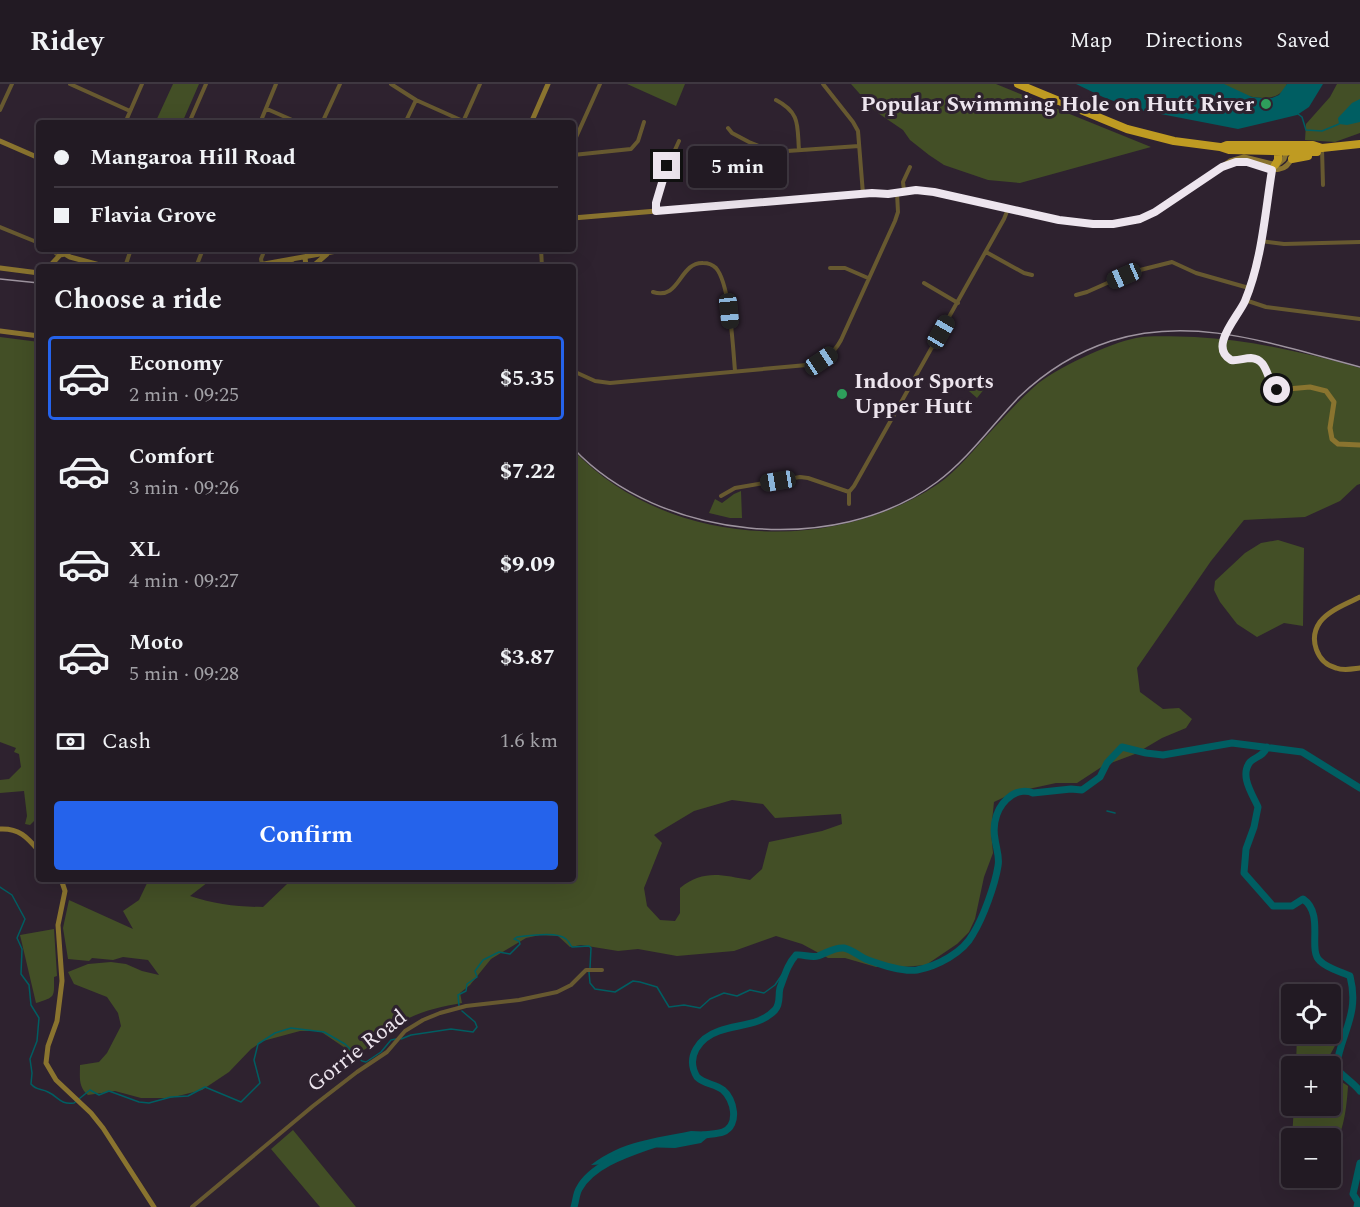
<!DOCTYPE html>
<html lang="en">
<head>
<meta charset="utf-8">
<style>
  :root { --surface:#221a23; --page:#2e2730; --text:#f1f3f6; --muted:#a2a1a6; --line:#3f3841; --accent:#2563eb }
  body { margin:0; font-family:Spectral,serif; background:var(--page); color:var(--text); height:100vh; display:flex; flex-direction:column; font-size:22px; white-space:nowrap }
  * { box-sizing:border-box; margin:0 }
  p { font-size:20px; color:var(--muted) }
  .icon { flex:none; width:33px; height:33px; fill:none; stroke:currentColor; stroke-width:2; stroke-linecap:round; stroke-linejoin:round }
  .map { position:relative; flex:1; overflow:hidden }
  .details { position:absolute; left:36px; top:180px; width:540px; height:618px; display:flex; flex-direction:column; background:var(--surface); border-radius:6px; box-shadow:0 6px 24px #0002,0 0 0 2px var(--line) }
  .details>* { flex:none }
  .hud { position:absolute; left:36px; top:36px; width:540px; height:132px; border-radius:6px; box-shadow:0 6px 24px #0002,0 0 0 2px var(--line); display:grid; align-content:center; height:132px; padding:0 18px; background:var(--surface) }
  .buttons { position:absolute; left:1281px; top:900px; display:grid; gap:12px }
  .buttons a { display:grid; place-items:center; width:60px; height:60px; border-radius:6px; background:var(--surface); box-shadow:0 6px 24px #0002,0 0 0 2px var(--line); font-size:30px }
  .end { position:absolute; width:27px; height:27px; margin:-14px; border:8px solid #ede5ee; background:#111; box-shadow:0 0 0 3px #111 }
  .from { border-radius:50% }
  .bubble { position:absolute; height:42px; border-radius:6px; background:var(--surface); box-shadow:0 6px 24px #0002,0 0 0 2px var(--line); font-size:20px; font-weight:700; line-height:42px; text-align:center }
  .car { position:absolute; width:18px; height:36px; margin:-18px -9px; border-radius:8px; box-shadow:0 0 4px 2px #0007; background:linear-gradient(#222 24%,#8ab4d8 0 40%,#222 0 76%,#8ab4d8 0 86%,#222 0) }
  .hud b { display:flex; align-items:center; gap:21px; height:57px; font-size:22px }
  .hud b+b { border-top:2px solid var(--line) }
  .hud i { width:15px; height:15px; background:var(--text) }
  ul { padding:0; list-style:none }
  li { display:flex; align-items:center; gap:18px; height:84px; margin:0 12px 9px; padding:0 6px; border:3px solid transparent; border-radius:6px }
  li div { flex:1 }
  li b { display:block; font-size:22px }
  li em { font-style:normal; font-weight:700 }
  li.selected { border-color:var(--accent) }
  li>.icon { width:54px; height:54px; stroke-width:1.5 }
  h2 { padding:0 18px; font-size:27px; line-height:72px }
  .pay { display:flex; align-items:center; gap:15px; height:66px; padding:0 18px; font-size:22px }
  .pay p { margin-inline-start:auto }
  .button { display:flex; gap:12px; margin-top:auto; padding:12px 18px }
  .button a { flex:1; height:69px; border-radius:6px; background:var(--accent); color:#fff; font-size:24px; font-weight:700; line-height:69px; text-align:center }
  header { display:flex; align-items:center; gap:36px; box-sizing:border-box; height:84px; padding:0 30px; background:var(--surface); border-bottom:2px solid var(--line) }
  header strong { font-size:28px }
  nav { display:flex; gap:33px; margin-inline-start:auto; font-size:21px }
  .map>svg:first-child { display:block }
  .green { fill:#434f26; fill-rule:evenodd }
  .water { fill:#005e62 }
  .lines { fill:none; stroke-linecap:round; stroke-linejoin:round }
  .stream { stroke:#005e62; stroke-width:1.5 }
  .river { stroke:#005e62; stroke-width:7 }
  .street { stroke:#675930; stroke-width:4 }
  .secondary { stroke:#8a742f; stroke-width:5 }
  .highway { stroke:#bf9b22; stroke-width:8 }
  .rail { stroke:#9e949f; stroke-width:1.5 }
  .route { stroke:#ede5ee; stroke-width:8 }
  .leisure-dot { fill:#2e9e5b; stroke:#2e222f; stroke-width:2 }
  .labels { text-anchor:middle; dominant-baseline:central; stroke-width:6; stroke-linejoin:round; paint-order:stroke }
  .poi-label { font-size:22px; font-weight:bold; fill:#ede5ee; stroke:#2e222f; text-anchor:end }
  .street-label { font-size:22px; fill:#ede5ee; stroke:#2e222f }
</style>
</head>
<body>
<header>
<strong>Ridey</strong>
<nav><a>Map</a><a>Directions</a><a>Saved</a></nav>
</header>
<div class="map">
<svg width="1360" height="1123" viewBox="0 0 1360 1123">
  <rect width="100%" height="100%" fill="#2e222f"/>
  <path class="green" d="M173 0H199L182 39H155Z
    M627 0H685L676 22Z
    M851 0H996L1151 63 1020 99 988 96 944 81 929 71 910 56 903 46 875 27Z
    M1210 0H1287C1276 28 1231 6 1210 0Z
    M1337 0H1360V49L1335 58 1305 56 1306 40 1330 13Z
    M0 253 39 258V732L30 741 25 740 27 732 24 707 0 709V696L9 695 21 683 19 670 14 668 16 664 0 658Z
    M1195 253C1252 256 1306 269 1360 284V400L1357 401 1340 417 1305 433 1244 436 1211 477 1137 584 1140 608 1163 625 1179 624 1192 635 1186 644 1162 654 1135 670 1103 682 1077 699H1056L1015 708 994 718 991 747 993 769 984 793 975 835 969 848 957 860 926 881 903 883H876L845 874H828L802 860 776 852 734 867 677 872 638 865 618 867 581 861 570 863 558 852 540 851 526 854 491 875 470 901 460 909 462 919C440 923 419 927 400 939 384 949 372 965 354 970L320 947H300L263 957 251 965 229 988 202 1006 170 1014H141L115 1007 88 1011C78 1003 80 993 80 981L99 978 107 969 121 942 118 929 107 913 74 900 68 888 88 880 111 878 126 880 142 887 159 891 148 876 123 873 113 876 92 874 89 877 68 875 63 844 69 816 133 845 123 827 139 816 149 795H212L190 812C214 820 238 823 263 823L287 800 279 795H573V366C664 462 830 473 938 400 957 387 976 363 993 345 1006 331 1019 316 1034 303 1053 285 1110 259 1136 254 1154 251 1176 253 1195 253ZM732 716 763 720 775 734 841 730 842 740 822 747 769 758 762 785 750 796C721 791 704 785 680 804V829L675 837 660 836 647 822 644 804 662 759 654 751 694 727Z
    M981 292 989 299 977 314 969 307Z
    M741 407 742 434H730L709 429 715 415 722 419 734 410Z
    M1278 456 1304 464 1303 542 1284 539 1257 553 1237 540 1220 518 1214 506 1215 497 1245 469 1261 459Z
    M54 845 57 892 54 893C54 913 56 913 36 919L20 851Z
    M1331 941 1341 951 1325 980 1326 982H1296L1297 950H1330Z
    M1331 991 1348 1002C1347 1019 1344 1053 1331 1064L1330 1054H1292L1294 1022H1330Z
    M293 1046 356 1123H320L271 1065Z"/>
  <path class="water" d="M1076 0H1224L1252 13 1262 14H1272L1279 11 1287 0H1323L1309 23 1297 31 1238 45 1135 25 1103 13Z
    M1360 15V38L1347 41 1339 40 1338 34 1352 19Z
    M691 1047 714 1048 701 1059 675 1064 639 1063 608 1080 591 1081C622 1057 653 1055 691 1047Z"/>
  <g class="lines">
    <path class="stream" d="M1298 30 1302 33 1306 46 1322 47 1339 40
      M1107 727 1115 729
      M0 803 12 811 25 835 17 854 22 865 21 890 29 901 31 921 39 934 37 957 30 975 32 989 31 1000C37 1007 41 1004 48 1008 59 1013 60 1021 74 1019L90 1006 99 1011 109 1007 139 1018 149 1019 171 1013 188 1012 205 1003 241 1018 260 999 254 976 258 960 275 949 291 944 324 948 345 960 362 977 366 978 381 968 391 956 396 955
      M589 888 590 899 595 905 615 908 633 897 640 898 657 903 669 923 684 921 700 924 710 915 724 909 737 912 750 906 764 909 775 901 786 885
      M459 922 458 911 466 907 467 900 477 893 475 887 483 876 499 868 510 870 520 860 519 857 514 855 517 853C528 852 557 847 566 855 569 857 570 861 572 863L589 862 591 864 590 884
      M401 955 411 951 451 945 473 948 477 943 475 938 462 927"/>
    <path class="river" d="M1267 663C1263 673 1256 672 1250 678 1239 692 1253 711 1258 723L1254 743 1246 765 1244 789 1273 822H1292L1303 815C1325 830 1307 866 1320 877 1328 885 1340 887 1350 892 1360 931 1341 948 1336 984 1343 993 1353 998 1360 1007
      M703 1051C709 1050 718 1050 723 1048 740 1041 734 1015 723 1006 715 1000 704 1000 697 993 685 973 699 954 719 947 738 940 760 942 775 926 781 919 778 911 780 904 785 891 787 881 796 871 803 870 811 874 818 872 827 869 834 863 844 864 853 866 860 873 868 876 882 881 902 888 917 886 937 882 963 869 973 850 983 834 995 801 998 782 1000 773 996 764 995 755 992 739 997 721 1012 711 1018 707 1027 706 1033 709L1071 705 1082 706 1100 693 1107 679 1122 663 1146 669 1163 671 1232 659 1302 668 1360 704
      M574 1123C576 1117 576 1110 579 1105 592 1080 630 1069 655 1060
      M1357 1123 1358 1118 1353 1110 1360 1079"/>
    <path class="street" d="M70 0 130 27
      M391 0 416 16 463 37
      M823 0 853 38 858 47 863 110
      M776 16C801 29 797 42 799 66
      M267 25 299 39
      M0 26 12 0
      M463 38 480 0
      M125 39 142 0
      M189 39 206 0
      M260 39 276 0
      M322 39 340 0
      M405 39 416 16
      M728 44 732 49 749 58 773 68 859 62
      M573 60 600 0
      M1322 65 1323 101
      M573 71 631 65 638 57 644 38
      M904 107 903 98 910 83
      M656 127V119L665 88 679 57
      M0 143 39 159
      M1260 157 1284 160 1360 158
      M51 165 59 172
      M541 165 542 183
      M986 168 1024 189 1032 191
      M262 180 261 175 265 165
      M125 183 131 165
      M196 183 203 165
      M830 184H845L868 194
      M924 199 958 219
      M653 208C680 217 679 178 703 179 708 179 712 180 716 184 730 200 733 264 735 287
      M1076 211 1087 208 1132 188 1172 178 1196 189 1249 204
      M1245 216 1266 223 1360 235
      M573 287 595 297 610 299 807 281C823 277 833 271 841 256L895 137 898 128 897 109
      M721 412 735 404 800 393 808 394 849 408
      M849 420V408L854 402 1004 135 1008 125
      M192 1123 313 1022 357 988 387 968 405 947 423 936 440 929 466 922 519 916 557 908 571 901 586 886H602"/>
    <path class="secondary" d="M531 39 548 0
      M0 57 39 74
      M1273 81C1264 126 1262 174 1244 217 1238 233 1208 263 1231 276 1238 277 1244 274 1251 274 1268 275 1266 298 1277 306L1310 303 1326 307 1334 318 1330 344 1332 355 1338 360 1360 361
      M1224 83C1230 81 1236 77 1242 77 1261 77 1282 99 1293 72
      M573 134 872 109 888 110 916 106 934 108 1059 136 1093 140 1113 139 1140 135 1154 128 1230 77 1244 73 1277 81 1284 75 1287 66
      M65 170 70 173 107 183
      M305 173 306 183
      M287 177 299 183
      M49 183 60 171 65 170
      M64 183 75 181 86 183
      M247 183 348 165
      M312 183 327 170
      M0 184 39 189
      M0 247 39 252
      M1360 513C1347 520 1329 526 1320 538 1308 555 1317 579 1336 584 1344 587 1352 585 1360 584
      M0 745C19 744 27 753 39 767
      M61 795 65 807 58 841 62 897 57 937 48 962 46 979 56 996 91 1029 103 1044 154 1123"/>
    <path class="highway" d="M1018 0 1127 45 1174 57 1220 63 1229 66 1317 68
      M1222 63 1227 61H1313L1322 64 1360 60
      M1292 75 1308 72
      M1275 81 1278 76V68"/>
    <path class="rail" d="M0 195 39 199
      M573 364C659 456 835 474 937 398 969 374 992 341 1019 313 1045 288 1077 268 1111 257 1195 230 1278 262 1360 283"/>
  </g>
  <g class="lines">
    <path class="route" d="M667 82 656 119V127L872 109 888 110 916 106 934 108 1059 136 1093 140H1113L1140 135 1155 128 1222 83 1236 78H1247L1272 86C1265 129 1262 176 1245 217 1238 233 1208 263 1231 276 1238 277 1244 274 1251 274 1269 275 1266 298 1277 306"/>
  </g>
  <g class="leisure-dot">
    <circle cx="1266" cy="20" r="6"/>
    <circle cx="842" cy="310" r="6"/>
  </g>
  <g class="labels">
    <g class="poi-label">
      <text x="1254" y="20">Popular Swimming Hole on Hutt River</text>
      <text x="854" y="297" text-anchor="start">Indoor Sports<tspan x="854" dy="25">Upper Hutt</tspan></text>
    </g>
    <g class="street-label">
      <text transform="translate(357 967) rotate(-38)">Gorrie Road</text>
    </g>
  </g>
</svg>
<div class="buttons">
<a><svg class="icon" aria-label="locate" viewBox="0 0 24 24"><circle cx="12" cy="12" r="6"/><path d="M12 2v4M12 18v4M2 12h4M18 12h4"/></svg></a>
<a>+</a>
<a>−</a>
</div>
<i class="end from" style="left:1277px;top:306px"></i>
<i class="end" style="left:667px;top:82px"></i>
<div class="bubble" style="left:688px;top:62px;width:99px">5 min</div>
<i class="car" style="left:1124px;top:192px;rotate:246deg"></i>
<i class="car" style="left:729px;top:227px;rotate:174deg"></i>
<i class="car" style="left:941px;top:248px;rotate:30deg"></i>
<i class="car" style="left:821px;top:277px;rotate:56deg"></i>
<i class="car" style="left:778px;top:397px;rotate:261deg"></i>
<div class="hud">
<b><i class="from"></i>Mangaroa Hill Road</b>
<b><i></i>Flavia Grove</b>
</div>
<section class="details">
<h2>Choose a ride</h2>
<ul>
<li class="selected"><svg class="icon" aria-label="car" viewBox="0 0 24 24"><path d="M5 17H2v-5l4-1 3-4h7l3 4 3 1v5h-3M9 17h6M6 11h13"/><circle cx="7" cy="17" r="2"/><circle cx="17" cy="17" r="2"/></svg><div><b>Economy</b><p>2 min · 09:25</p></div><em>$5.35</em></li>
<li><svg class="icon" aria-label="car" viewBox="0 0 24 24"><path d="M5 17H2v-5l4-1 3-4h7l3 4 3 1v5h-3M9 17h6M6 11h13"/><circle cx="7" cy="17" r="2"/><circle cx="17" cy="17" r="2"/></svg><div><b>Comfort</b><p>3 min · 09:26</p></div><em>$7.22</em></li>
<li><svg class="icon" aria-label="car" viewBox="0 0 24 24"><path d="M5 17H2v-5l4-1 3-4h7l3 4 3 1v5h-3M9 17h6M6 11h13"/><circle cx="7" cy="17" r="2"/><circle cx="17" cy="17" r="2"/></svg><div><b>XL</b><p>4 min · 09:27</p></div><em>$9.09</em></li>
<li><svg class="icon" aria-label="car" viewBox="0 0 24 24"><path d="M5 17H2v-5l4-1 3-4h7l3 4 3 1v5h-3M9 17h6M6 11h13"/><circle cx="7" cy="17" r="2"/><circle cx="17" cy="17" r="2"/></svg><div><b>Moto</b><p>5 min · 09:28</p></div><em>$3.87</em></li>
</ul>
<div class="pay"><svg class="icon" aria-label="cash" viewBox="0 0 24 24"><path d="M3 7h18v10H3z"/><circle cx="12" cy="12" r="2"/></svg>Cash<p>1.6 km</p></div>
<div class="button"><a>Confirm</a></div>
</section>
</div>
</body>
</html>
